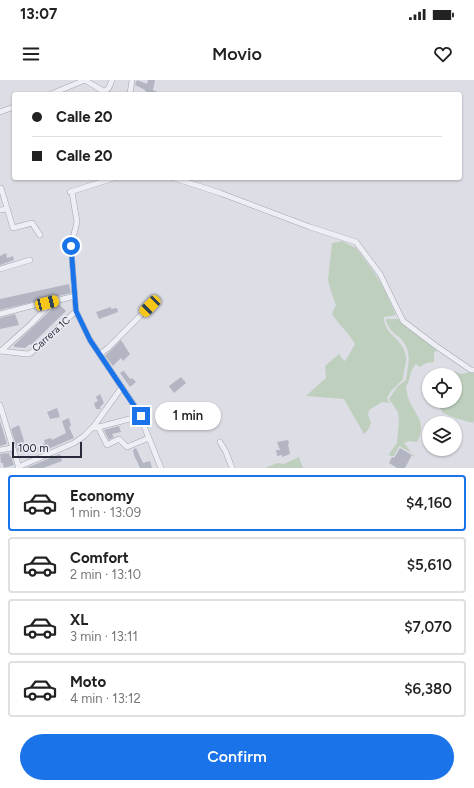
<!DOCTYPE html>
<html lang="en">
<head>
<meta charset="utf-8">
<style>
  :root { --surface:#fff; --page:#f6f6f6; --text:#222; --muted:#767676; --line:#e0e0e0; --accent:#1a73e8 }
  body { margin:0; font-family:Figtree,sans-serif; background:var(--page); color:var(--text); height:100vh; display:flex; flex-direction:column; font-size:15px; white-space:nowrap }
  * { box-sizing:border-box; margin:0 }
  p { font-size:13px; color:var(--muted) }
  .icon { flex:none; width:22px; height:22px; fill:none; stroke:currentColor; stroke-width:2; stroke-linecap:round; stroke-linejoin:round }
  .map { position:relative; height:388px; overflow:hidden }
  .side { display:flex; flex-direction:column; background:var(--surface); flex:1 }
  .side>* { flex:none }
  .guide { position:absolute; left:12px; top:12px; width:450px; height:88px; border-radius:4px; box-shadow:0 1px 3px #0004; display:grid; align-content:center; height:88px; padding:0 20px; background:var(--surface) }
  .tools { position:absolute; left:422px; top:288px; display:grid; gap:8px }
  .tools a { display:grid; place-items:center; width:40px; height:40px; border-radius:50%; background:var(--surface); box-shadow:0 1px 3px #0004; font-size:20px }
  .scale { position:absolute; left:12px; bottom:10px; width:70px; box-sizing:border-box; padding-left:4px; border:2px solid #262a3b; border-top:0; font-size:11px; line-height:14px; white-space:nowrap; color:#262a3b; -webkit-text-stroke:3px #ebecf3; paint-order:stroke }
  .end { position:absolute; width:18px; height:18px; margin:-9px; border:5px solid #1a73e8; background:#fff; box-shadow:0 0 0 2px #fff }
  .from { border-radius:50% }
  .bubble { position:absolute; height:28px; border-radius:14px; background:var(--surface); box-shadow:0 1px 3px #0004; font-size:13px; font-weight:600; line-height:28px; text-align:center }
  .car { position:absolute; width:12px; height:24px; margin:-12px -6px; border-radius:5px; box-shadow:0 0 3px 1px #0007; background:linear-gradient(#f5c518 24%,#345 0 40%,#f5c518 0 76%,#345 0 86%,#f5c518 0) }
  .guide b { display:flex; align-items:center; gap:14px; height:38px; font-size:15px }
  .guide b+b { border-top:1px solid var(--line) }
  .guide i { width:10px; height:10px; background:var(--text) }
  ul { padding:7px 0 0; list-style:none }
  li { display:flex; align-items:center; gap:12px; height:56px; margin:0 8px 6px; padding:0 12px; border:2px solid var(--line); border-radius:4px }
  li div { flex:1 }
  li b { display:block; font-size:15px }
  li em { font-style:normal; font-weight:600 }
  li.current { border-color:var(--accent) }
  li>.icon { width:36px; height:36px; stroke-width:1.5 }
  .primary-button { display:flex; gap:8px; margin-top:auto; padding:8px 20px }
  .primary-button a { flex:1; height:46px; border-radius:24px; background:var(--accent); color:#fff; font-size:16px; font-weight:600; line-height:46px; text-align:center }
  .status { display:flex; justify-content:space-between; align-items:center; height:28px; padding:0 20px; background:var(--surface); direction:ltr }
  .status svg { height:11px; fill:currentColor }
  header { display:flex; justify-content:space-between; align-items:center; height:52px; padding:0 20px; background:var(--surface); font-size:18px; font-weight:600 }
  .map>svg:first-child { display:block }
  .green { fill:#becfbd }
  .building { fill:#b3b6c2 }
  .lines { fill:none; stroke-linecap:round; stroke-linejoin:round }
  .minor-casing { stroke:#a2a4af; stroke-width:6 }
  .minor { stroke:#eeeff4; stroke-width:5 }
  .route { stroke:#1a73e8; stroke-width:5 }
  .labels { text-anchor:middle; dominant-baseline:central; stroke-width:3; stroke-linejoin:round; paint-order:stroke }
  .street-label { font-size:10px; fill:#262a3b; stroke:#ebecf3 }
</style>
</head>
<body>
<div class="status"><b>13:07</b><svg viewBox="0 0 49 12"><path d="M0 12V9h3v3zM5 12V6h3v6zM10 12V3h3v9zM15 12V0h3v12zM26 1h20v11H26zM47 4h2v5h-2z"/></svg></div>
<header><svg class="icon" aria-label="menu" viewBox="0 0 24 24"><path d="M4 6h16M4 12h16M4 18h16"/></svg>Movio<svg class="icon" aria-label="heart" viewBox="0 0 24 24"><path d="M12 20l-8-8c-3-5 5-10 8-4 3-6 11-1 8 4z"/></svg></header>
<div class="map">
<svg width="474" height="388" viewBox="0 0 474 388">
  <rect width="100%" height="100%" fill="#dcdde5"/>
  <path class="green" d="M342 161 356 168 373 191 382 205 396 235 384 237C384 256 403 257 406 277 407 281 403 293 403 299L391 311 387 318 389 323 382 322 369 330 368 335 371 343 368 350 364 354 344 319 306 316 326 298 325 286 339 274 344 281 346 280 355 264C349 253 339 245 332 234L336 225 331 211 328 200 332 163Z
    M386 239H398L437 270 434 273V282L426 283 420 287 416 284C409 291 411 299 406 307 407 311 407 316 409 320 416 336 427 342 417 362L409 361 404 363 415 377 413 376 412 373 399 366 394 376H390L389 374 397 363 399 341 398 332 389 319 398 306 406 300C407 290 411 279 407 269 403 255 388 254 386 239Z
    M455 291 461 294 471 292 474 293V340L473 343 455 338 443 333 436 321H455V295H448Z
    M299 377 303 388H265L277 383 284 384Z"/>
  <path class="building" d="M137 0 147 4 148 0H155L153 10 162 14H151L145 11V10L135 5Z
    M6 173 7 178 13 176 14 180 0 185V176Z
    M69 204 71 213 0 230V219Z
    M59 224 66 231 31 265 30 264 25 268 14 267V265L56 225Z
    M111 227V229L117 228 118 232 99 239 96 232Z
    M15 234 19 245 0 249V238Z
    M121 260 130 274 123 281 121 278 113 286 105 276Z
    M123 291H124L130 299 132 298 136 302 130 307 120 293Z
    M181 297 186 303 174 313 169 306Z
    M100 314 104 323 100 327 101 329H96L94 323 98 321 96 317Z
    M57 328 60 337 50 339 47 332Z
    M213 328 215 339 210 341 209 339 203 344 198 337Z
    M69 338 71 346 69 347 74 358 39 373 37 368 45 363 44 360 51 358 52 360 66 353 62 341Z
    M0 341 7 364 0 366Z
    M19 345 24 361 23 364 25 372 21 374 18 371 11 349Z
    M119 346 121 352 112 354 114 357 109 360 104 350Z
    M288 360 289 364H288L290 374 282 377V375L277 376 276 370H280L277 362Z
    M136 368 143 383 150 381 152 388H140L134 375 133 370Z
    M400 368 412 375 405 388H397L389 383 392 377 394 378Z
    M9 373 10 377 11 376 14 385 4 388 3 383H1L0 374Z
    M60 374 62 381 43 388H26Z"/>
  <g class="lines">
    <g class="minor-casing">
      <path id="minor" d="M51 14 85 0 103 11C109 11 110 5 112 0
        M130 14 132 0
        M0 32 14 27
        M174 98 220 113 310 147 356 162 380 194 403 241 436 266 471 290H474
        M1 108 13 148 32 143 40 155
        M70 112 114 98
        M72 112 77 142 71 166 76 231 90 260 138 331 161 388
        M0 130 6 129
        M0 189 30 180
        M47 223 75 216
        M0 234 46 222 48 224V226L31 244 1 271
        M0 271 27 274 31 273 76 231
        M100 274 108 268 150 226
        M0 325 19 388
        M98 347 107 365 119 359 127 367 149 358
        M95 348 141 336
        M220 362 226 372 232 388
        M0 370 12 368
        M18 387 74 363 84 356 94 346 122 307"/>
    </g>
    <use href="#minor" class="minor"/>
  </g>
  <g class="lines">
    <path class="route" d="M71 166 76 231 90 260 141 336"/>
  </g>
  <g class="labels">
    <g class="street-label">
      <text transform="translate(51 254) rotate(-42)">Carrera 1C</text>
    </g>
  </g>
</svg>
<div class="tools">
<a><svg class="icon" aria-label="locate" viewBox="0 0 24 24"><circle cx="12" cy="12" r="6"/><path d="M12 2v4M12 18v4M2 12h4M18 12h4"/></svg></a>
<a><svg class="icon" aria-label="layers" viewBox="0 0 24 24"><path d="M12 4l9 5-9 5-9-5zM3 14l9 5 9-5"/></svg></a>
</div>
<div class="scale">100 m</div>
<i class="end from" style="left:71px;top:166px"></i>
<i class="end" style="left:141px;top:336px"></i>
<div class="bubble" style="left:155px;top:322px;width:66px">1 min</div>
<i class="car" style="left:47px;top:223px;rotate:76deg"></i>
<i class="car" style="left:150px;top:226px;rotate:224deg"></i>
<div class="guide">
<b><i class="from"></i>Calle 20</b>
<b><i></i>Calle 20</b>
</div>
</div>
<section class="side">
<ul>
<li class="current"><svg class="icon" aria-label="car" viewBox="0 0 24 24"><path d="M5 17H2v-5l4-1 3-4h7l3 4 3 1v5h-3M9 17h6M6 11h13"/><circle cx="7" cy="17" r="2"/><circle cx="17" cy="17" r="2"/></svg><div><b>Economy</b><p>1 min · 13:09</p></div><em>$4,160</em></li>
<li><svg class="icon" aria-label="car" viewBox="0 0 24 24"><path d="M5 17H2v-5l4-1 3-4h7l3 4 3 1v5h-3M9 17h6M6 11h13"/><circle cx="7" cy="17" r="2"/><circle cx="17" cy="17" r="2"/></svg><div><b>Comfort</b><p>2 min · 13:10</p></div><em>$5,610</em></li>
<li><svg class="icon" aria-label="car" viewBox="0 0 24 24"><path d="M5 17H2v-5l4-1 3-4h7l3 4 3 1v5h-3M9 17h6M6 11h13"/><circle cx="7" cy="17" r="2"/><circle cx="17" cy="17" r="2"/></svg><div><b>XL</b><p>3 min · 13:11</p></div><em>$7,070</em></li>
<li><svg class="icon" aria-label="car" viewBox="0 0 24 24"><path d="M5 17H2v-5l4-1 3-4h7l3 4 3 1v5h-3M9 17h6M6 11h13"/><circle cx="7" cy="17" r="2"/><circle cx="17" cy="17" r="2"/></svg><div><b>Moto</b><p>4 min · 13:12</p></div><em>$6,380</em></li>
</ul>
<div class="primary-button"><a>Confirm</a></div>
</section>
</body>
</html>
